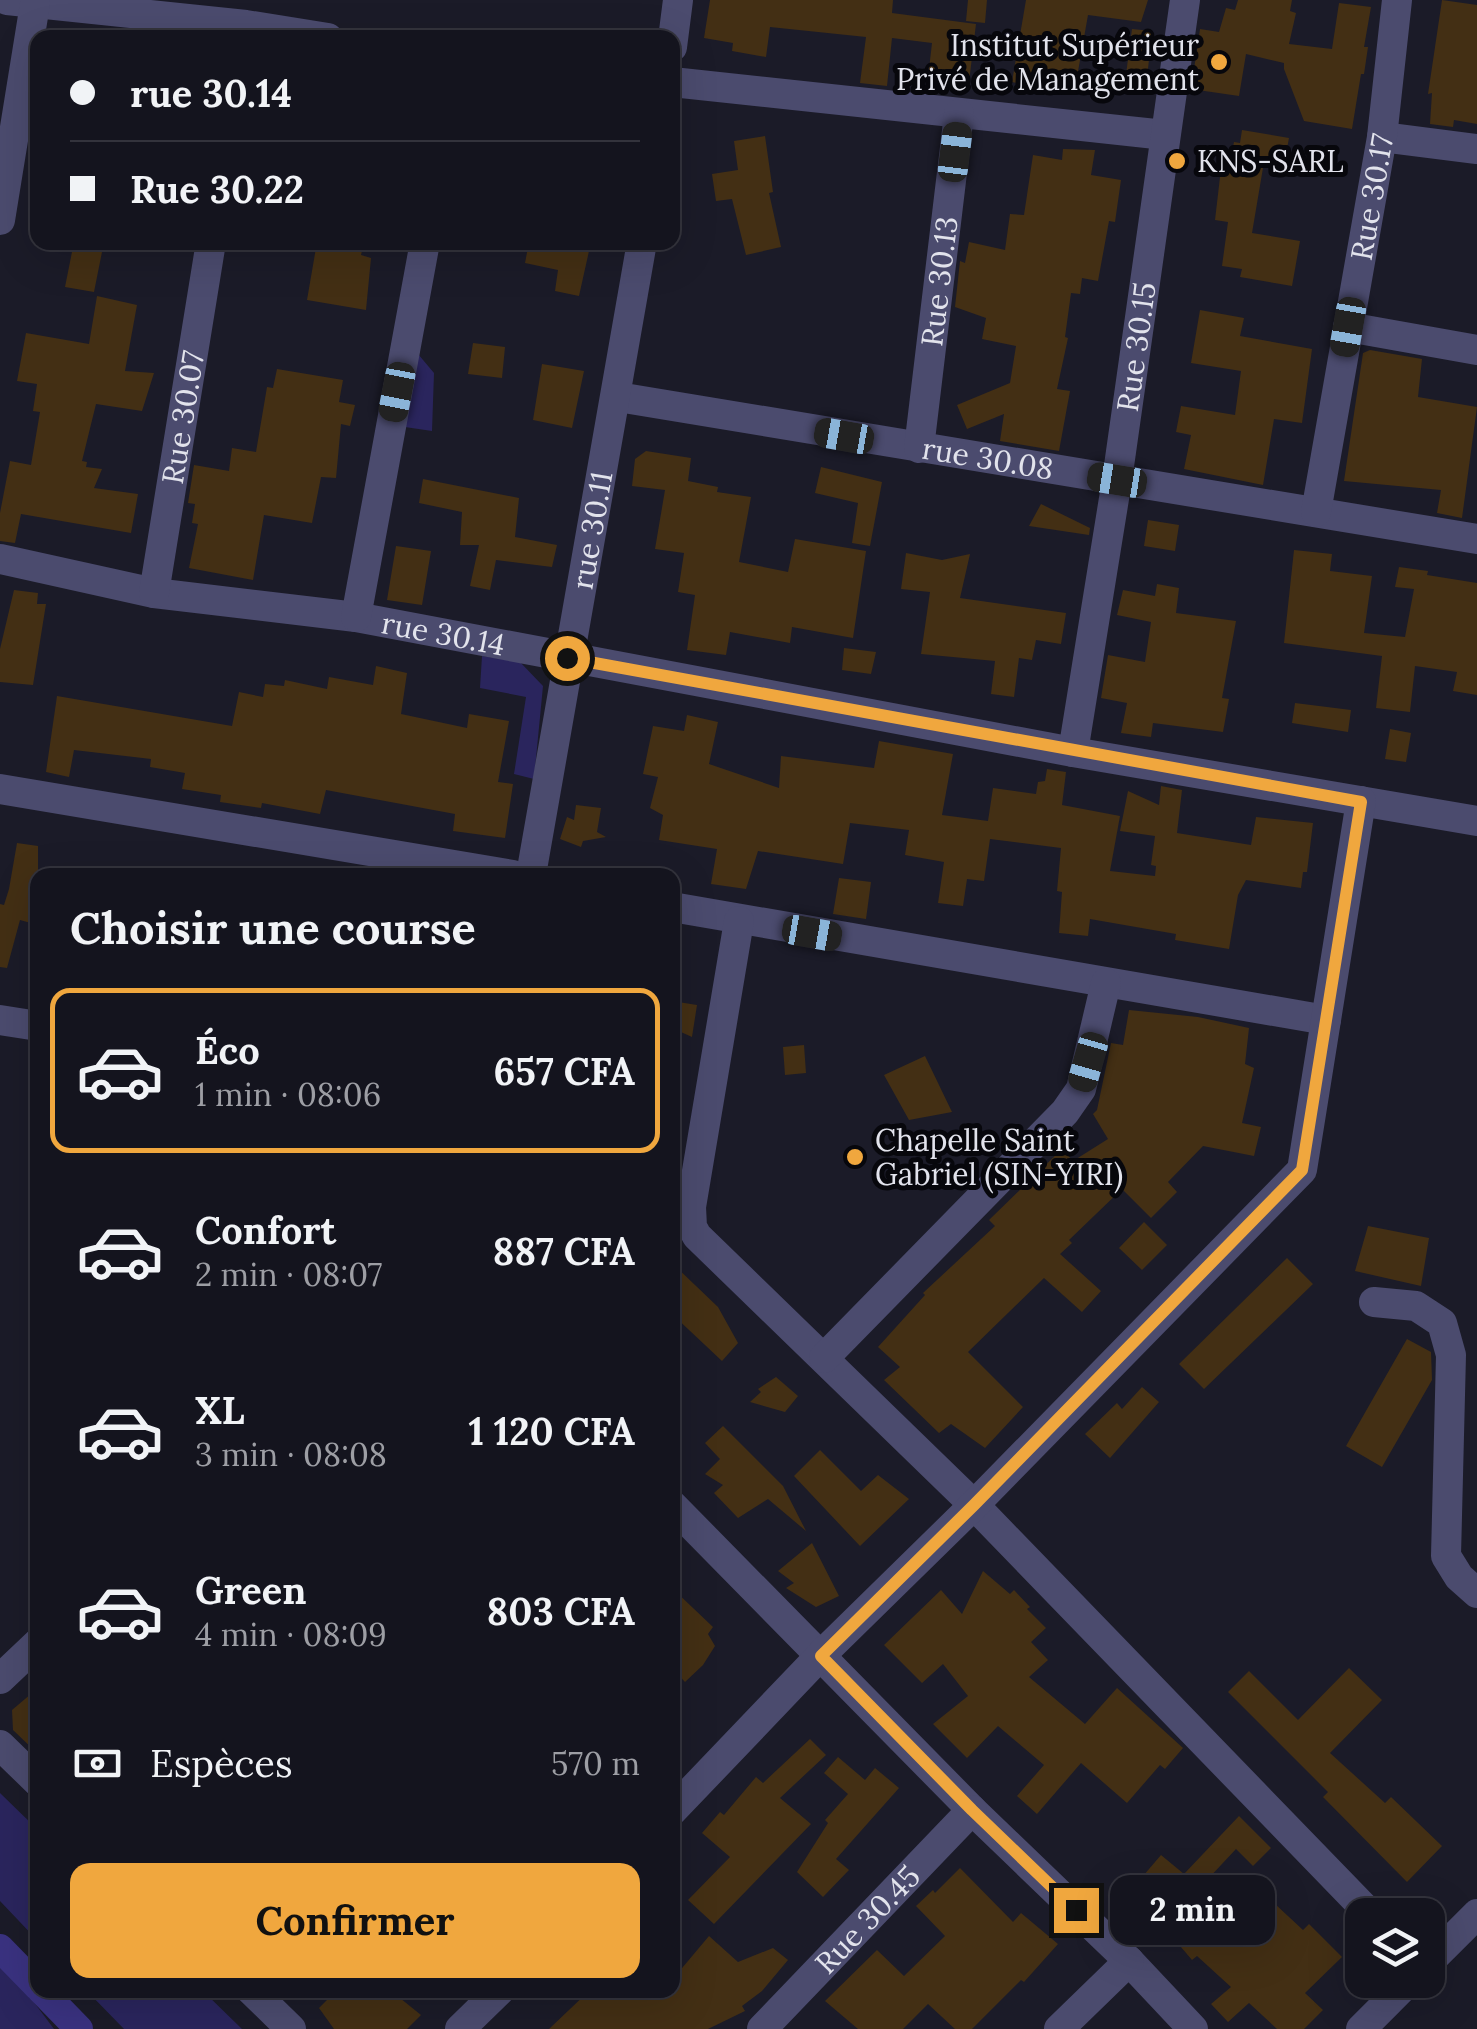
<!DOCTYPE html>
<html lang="fr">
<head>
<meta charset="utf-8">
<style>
  :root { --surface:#14141e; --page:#21212b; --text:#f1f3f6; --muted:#9d9ea4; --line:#33333c; --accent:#f0a73e }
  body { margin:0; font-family:Lora,serif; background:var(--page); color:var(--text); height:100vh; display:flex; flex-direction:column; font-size:38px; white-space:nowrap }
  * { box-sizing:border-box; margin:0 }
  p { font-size:32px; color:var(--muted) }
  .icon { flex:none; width:55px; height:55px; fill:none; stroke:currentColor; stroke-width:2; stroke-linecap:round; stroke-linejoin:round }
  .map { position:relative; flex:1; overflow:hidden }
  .panel { position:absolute; left:30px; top:868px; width:650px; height:1130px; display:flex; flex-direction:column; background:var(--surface); border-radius:20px; box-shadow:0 10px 40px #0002,0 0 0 2px var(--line) }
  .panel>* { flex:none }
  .guide { position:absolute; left:30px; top:30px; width:650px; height:220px; border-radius:20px; box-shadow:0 10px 40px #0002,0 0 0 2px var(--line); display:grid; align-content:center; height:220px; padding:0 40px; background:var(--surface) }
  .fabs { position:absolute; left:1345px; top:1898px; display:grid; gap:20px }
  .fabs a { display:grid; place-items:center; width:100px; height:100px; border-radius:20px; background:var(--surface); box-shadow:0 10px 40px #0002,0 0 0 2px var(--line); font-size:50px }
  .end { position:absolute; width:45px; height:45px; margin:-22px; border:12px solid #f0a73e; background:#111; box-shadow:0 0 0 5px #111 }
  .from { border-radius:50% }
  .bubble { position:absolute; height:70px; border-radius:20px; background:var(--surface); box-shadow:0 10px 40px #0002,0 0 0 2px var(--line); font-size:32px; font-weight:700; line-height:70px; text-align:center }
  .car { position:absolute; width:30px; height:60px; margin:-30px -15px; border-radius:12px; box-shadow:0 0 8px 2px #0007; background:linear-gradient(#222 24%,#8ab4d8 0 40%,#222 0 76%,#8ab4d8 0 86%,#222 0) }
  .guide b { display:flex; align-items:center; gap:35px; height:95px; font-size:38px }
  .guide b+b { border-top:2px solid var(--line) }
  .guide i { width:25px; height:25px; background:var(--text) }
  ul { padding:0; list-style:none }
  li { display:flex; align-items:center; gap:30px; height:165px; margin:0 20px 15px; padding:0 20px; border:5px solid transparent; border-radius:20px }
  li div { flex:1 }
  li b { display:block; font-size:38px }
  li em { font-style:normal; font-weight:700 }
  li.on { border-color:var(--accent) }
  li>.icon { width:90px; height:90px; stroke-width:1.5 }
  h2 { padding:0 40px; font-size:45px; line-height:120px }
  .pay { display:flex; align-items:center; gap:25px; height:110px; padding:0 40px; font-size:38px }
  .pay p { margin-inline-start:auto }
  .button { display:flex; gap:20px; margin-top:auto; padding:20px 40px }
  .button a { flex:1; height:115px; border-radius:20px; background:var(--accent); color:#111; font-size:40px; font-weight:700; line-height:115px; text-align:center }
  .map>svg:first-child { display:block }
  .green { fill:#2a255d }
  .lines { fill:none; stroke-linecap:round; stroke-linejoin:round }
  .canal { stroke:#3a3280; stroke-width:28 }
  .building { fill:#432f14 }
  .street { stroke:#4b4b6e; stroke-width:30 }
  .route { stroke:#f0a73e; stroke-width:12 }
  .poi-dot { fill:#f0a73e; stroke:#07070c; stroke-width:4 }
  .labels { text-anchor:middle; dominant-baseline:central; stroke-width:10; stroke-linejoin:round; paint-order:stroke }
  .poi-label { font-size:30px; fill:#e2e3ec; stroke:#07070c; text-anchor:start }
  .street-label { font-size:30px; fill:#e2e3ec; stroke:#07070c }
</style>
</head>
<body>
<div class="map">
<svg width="1477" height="2029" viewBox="0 0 1477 2029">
  <rect width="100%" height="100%" fill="#1b1b28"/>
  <path class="green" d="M418 354 434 373 432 431 405 427Z
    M482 656 520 662 543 686 534 779 514 774 526 697 480 688Z
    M0 1793 37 1829V1940L0 1901Z
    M0 1957 54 2029H0Z
    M86 1990H202L242 2029H124Z"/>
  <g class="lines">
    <path class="canal" d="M0 1948 38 1987
      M41 1990 79 2029"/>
  </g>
  <path class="building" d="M710 0H893L892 13 976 24 969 82 928 78 932 43 892 38 887 86 860 83 866 37 770 27 766 57 732 51 733 43 704 38Z
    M968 0H987L985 23 966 21Z
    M1026 0H1148L1141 22 1088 15 1074 94 1012 82Z
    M1238 0H1292L1290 11 1296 13 1289 44 1332 49 1339 3 1371 7 1364 47H1368L1364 74H1361L1352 129 1304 121 1284 69V63L1246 54 1239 96 1191 89 1200 29 1219 32 1226 8 1235 10Z
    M1442 0 1477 5V124L1454 120 1453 127 1430 124 1432 93 1428 94Z
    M1132 29 1152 31 1146 88 1125 82Z
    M1242 130 1289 138 1285 159 1265 156 1252 233 1300 241 1292 286 1240 277 1242 269 1222 266 1228 222 1215 220 1222 160 1230 161 1234 142 1240 143Z
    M765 136 773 192 769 193 781 247 746 255 732 199 716 201 712 174 738 170 734 141Z
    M1063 149 1095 150 1091 175 1121 180 1115 222 1109 221 1098 281 1082 278 1080 294 1071 293 1065 337 1068 338 1057 389 1070 391 1059 451 1000 441 1004 414 967 429 957 405 1010 383 1016 346 982 339 986 318 955 307 960 261 965 263 969 242 1005 250 1010 214 1024 215 1033 155 1062 160Z
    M74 242H104L94 292 65 287Z
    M317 242H364L361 255 371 258 366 310 307 300Z
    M529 242H591L579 296 555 291 558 270 525 263Z
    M97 296 137 305 125 371 154 373 142 411 96 404 82 461 87 462 86 467 102 469 94 488 138 494 131 533 21 514 15 543 0 541V513L10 461 31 465 40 412 33 411 37 384 17 381 26 333 89 344Z
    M1200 310 1244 318 1240 336 1312 349 1302 423 1274 419 1263 485 1184 469 1191 435 1176 432 1181 406 1235 415 1241 371 1191 363Z
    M473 343 505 347 502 378 468 374Z
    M1370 350 1422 359 1418 397 1477 407 1462 518 1437 513 1441 490 1344 481 1363 353Z
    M542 364 584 371 572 428 533 420Z
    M277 369 343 380 339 402 355 405 350 426 341 424 336 478 321 477 312 523 264 515 253 580 189 568 198 524 192 523 195 504 188 503 194 465 229 471 232 448 256 452 267 387 273 388Z
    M646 451 691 458 688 481 718 487 717 492 751 497 739 562 788 572 795 539 866 551 853 638 792 627 790 643 730 632 726 655 687 650 695 595 678 592 684 553 655 549 665 490 632 486 635 459Z
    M821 467 882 482 870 546 852 543 858 503 815 493Z
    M423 479 519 498 515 537 557 545 552 567 496 560 490 590 470 586 479 545H460L462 512 419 503Z
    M1041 504 1090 528 1089 535 1029 526Z
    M1148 520 1179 525 1175 551 1144 546Z
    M396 546 431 551 422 605 387 600Z
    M1294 550 1332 554 1330 571 1372 576 1364 633 1405 637 1414 589 1395 587 1399 567 1428 571 1427 575 1477 583V695L1453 691 1457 672 1415 666 1410 712 1376 708 1382 656 1284 643Z
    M906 553 942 560 970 554 960 598 1066 613 1061 644 1036 640 1032 660 1019 658 1014 697 991 694 995 661 921 654 930 592 901 589Z
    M1157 584 1179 588 1176 613 1236 621 1222 698 1229 699 1223 732 1153 723 1151 737 1121 733 1127 703 1101 698 1108 655 1145 662 1151 622 1117 615 1123 590 1155 596Z
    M14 590 38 593 37 604H46L33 685 0 682V649Z
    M844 648 876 652 871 674 842 670Z
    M376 666 407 673 401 714 467 728 469 714 509 721 498 782 513 784 505 838 453 831 455 814 326 790 320 814 262 803 261 808 220 802 221 795 182 789 185 773 150 767 151 759 74 750 69 777 46 772 57 696 232 726 239 692 263 697 265 684 284 686 285 680 327 689 329 677 373 685Z
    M1295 703 1351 710 1348 732 1292 723Z
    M687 715 718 722 709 764 779 788 781 756 874 768 879 741 953 754 942 815 988 821 993 788 1036 794 1038 782 1045 781 1047 769 1066 772 1062 805 1120 816 1110 871 1155 876 1156 866 1151 865 1155 836 1120 831 1128 791 1159 805 1161 786 1182 790 1177 833 1251 845 1256 817 1313 823 1307 872H1303L1301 888 1246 880 1238 895 1229 949 1175 940 1176 934 1090 919 1088 936 1059 933 1062 892 1057 891 1061 848 990 839 984 881 967 879 963 906 938 903 944 862 905 855 909 830 850 823 843 864 758 851 746 889 711 884 717 849 659 840 663 815 650 808 658 777 643 774 653 726 684 731Z
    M1390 729 1411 733 1406 762 1385 759Z
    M576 805 601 808 597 832 606 837 583 841 581 847 560 839 567 817 574 820Z
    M17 843 38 846V925L20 920 7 968 0 967V904L4 905 9 889Z
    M839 878 871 882 866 919 833 914Z
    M672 1001 697 1005 692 1037 672 1028Z
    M1129 1010 1198 1017 1249 1028 1245 1064 1254 1068 1242 1123 1261 1127 1254 1156 1203 1146 1168 1182 1177 1192 1151 1218 1122 1189 1069 1240 1072 1243 1060 1254 1101 1291 1082 1312 1044 1278 968 1352 1023 1407 985 1448 951 1424 939 1433 884 1380 900 1367 878 1347 925 1295 923 1293 995 1226 989 1220 1062 1149 1073 1161 1108 1139 1093 1114 1097 1110 1111 1043 1123 1045Z
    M804 1045 806 1073 785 1075 783 1047Z
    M925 1056 952 1112 909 1120 884 1075Z
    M1144 1222 1167 1245 1142 1270 1119 1248Z
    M1368 1226 1429 1238 1421 1286 1355 1271Z
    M1287 1258 1313 1284 1204 1389 1179 1364Z
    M672 1263 718 1307 738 1343 722 1361 672 1314Z
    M1407 1339 1431 1352 1432 1380 1382 1467 1346 1446Z
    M776 1377 798 1396 785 1412 750 1402 761 1392 758 1389Z
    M1142 1387 1159 1402 1110 1458 1085 1434 1117 1403 1122 1409Z
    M723 1426 783 1486 806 1531 768 1499 738 1518 714 1493 723 1485 705 1474 720 1459 705 1443Z
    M820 1450 861 1491 878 1475 909 1499 860 1546 794 1476Z
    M812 1543 839 1596 816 1607 786 1588 794 1583 778 1571Z
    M983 1571 1010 1594 1014 1590 1030 1607 1027 1609 1046 1628 1031 1642 1048 1660 1029 1677 1085 1724 1117 1688 1183 1748 1165 1769 1160 1765 1127 1803 1081 1763 1037 1814 1017 1796 1044 1765 998 1726 967 1758 933 1724 968 1696 943 1664 922 1683 884 1645 941 1590 962 1614Z
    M672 1588 713 1627 708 1634 715 1646 703 1665 685 1682 672 1668Z
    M1349 1668 1382 1700 1330 1753 1385 1803 1391 1797 1442 1846 1407 1882 1323 1797 1328 1792 1228 1692 1249 1671 1298 1720Z
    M38 1688V1754L13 1730 12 1710Z
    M810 1739 826 1755 780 1798 811 1824 714 1924 688 1900 730 1857 702 1833 720 1812 724 1815 756 1777 763 1783Z
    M838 1757 865 1780 875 1768 899 1788 836 1859 849 1870 823 1897 797 1872 828 1823 825 1820 848 1794 824 1773Z
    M1239 1816 1271 1848 1253 1866 1236 1849 1207 1880 1252 1926 1274 1903 1303 1930 1309 1924 1342 1957 1305 1993 1323 2010 1304 2029H1277L1249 2003 1228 2022 1211 2004 1231 1987 1197 1956 1192 1960 1175 1940 1190 1926 1161 1900 1129 1928 1114 1910 1161 1855 1184 1874Z
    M960 1868 1013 1922 1021 1913 1058 1944 1024 1982 1021 1980 972 2029H955L928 2004 903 2029H858L825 2001 877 1950 904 1976 945 1936 916 1906 933 1890 935 1893Z
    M709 1936 738 1962 773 1948 788 1960 762 1991 742 2006 745 2011 708 2029H549L590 1990H672V1980Z
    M337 1990H390L421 2015 407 2029H334L319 2008Z"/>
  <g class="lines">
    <g class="street">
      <path d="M7 0 246 25 328 38"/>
      <path d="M672 47 678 0"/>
      <path d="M672 82 1165 135"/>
      <path d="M1382 137 1477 149"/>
      <path d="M0 220 35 4"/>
      <path d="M1348 327 1477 350"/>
      <path id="s1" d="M618 397 1477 539"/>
      <path id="s2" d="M919 448 959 114"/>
      <path id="s3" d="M1316 512 1382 137 1397 0"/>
      <path id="s4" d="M0 559 154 593 356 617 1073 752 1477 821"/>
      <path id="s5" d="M154 593 211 242"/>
      <path d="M356 617 425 242"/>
      <path id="s6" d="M1073 752 1117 480 1185 0"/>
      <path d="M0 789 513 875"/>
      <path id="s7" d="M531 875 642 242"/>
      <path d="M672 907 1326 1020"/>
      <path d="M739 921 691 1207 692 1227 697 1236 974 1505 1371 1915"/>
      <path d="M0 1020 38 1026"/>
      <path d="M1374 1302 1416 1306 1442 1323 1451 1355 1446 1556 1459 1577 1477 1593"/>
      <path d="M824 1358 1065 1112 1081 1089 1106 983"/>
      <path d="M672 1505 972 1810 1129 1961 1193 2029"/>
      <path d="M0 1679 38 1643"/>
      <path d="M0 1745 38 1782"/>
      <path d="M672 1811 821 1655 974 1505 1302 1170 1361 801"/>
      <path d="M1428 1963 1477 1914"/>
      <path d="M251 1990 291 2029"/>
      <path d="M460 2029 500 1990"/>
      <path id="s8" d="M762 2029 972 1810"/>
      <path d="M1059 2029 1129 1961"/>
      <path d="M1361 2029 1410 1980"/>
    </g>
  </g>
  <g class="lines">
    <path class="route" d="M567 658 1361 802 1302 1170 974 1505 821 1656 972 1810 1076 1910"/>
  </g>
  <g class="poi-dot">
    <circle cx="1219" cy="62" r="10"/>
    <circle cx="1177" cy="161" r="10"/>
    <circle cx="855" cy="1157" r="10"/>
  </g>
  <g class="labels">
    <g class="poi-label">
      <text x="1199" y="45" text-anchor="end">Institut Supérieur<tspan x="1199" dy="34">Privé de Management</tspan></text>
      <text x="1197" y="161">KNS-SARL</text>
      <text x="875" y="1140">Chapelle Saint<tspan x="875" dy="34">Gabriel (SIN-YIRI)</tspan></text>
    </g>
    <g class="street-label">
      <text stroke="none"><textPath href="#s3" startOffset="320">Rue 30.17</textPath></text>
      <text stroke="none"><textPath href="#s2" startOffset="168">Rue 30.13</textPath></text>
      <text stroke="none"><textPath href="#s6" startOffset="410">Rue 30.15</textPath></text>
      <text stroke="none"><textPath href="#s5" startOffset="178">Rue 30.07</textPath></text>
      <text stroke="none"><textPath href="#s1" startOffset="375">rue 30.08</textPath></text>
      <text stroke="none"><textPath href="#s7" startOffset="350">rue 30.11</textPath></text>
      <text stroke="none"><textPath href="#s4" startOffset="450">rue 30.14</textPath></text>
      <text stroke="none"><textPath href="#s8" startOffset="152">Rue 30.45</textPath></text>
    </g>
  </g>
</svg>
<div class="fabs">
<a><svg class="icon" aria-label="layers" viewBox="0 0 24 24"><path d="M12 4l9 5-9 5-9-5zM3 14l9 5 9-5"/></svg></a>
</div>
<i class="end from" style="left:567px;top:658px"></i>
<i class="end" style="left:1076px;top:1910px"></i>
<div class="bubble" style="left:1110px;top:1875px;width:165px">2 min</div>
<i class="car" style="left:955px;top:152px;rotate:7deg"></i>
<i class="car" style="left:1348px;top:327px;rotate:190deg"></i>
<i class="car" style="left:397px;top:392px;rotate:191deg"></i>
<i class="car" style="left:844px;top:436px;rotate:280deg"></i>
<i class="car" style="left:1117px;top:480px;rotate:279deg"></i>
<i class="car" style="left:812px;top:933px;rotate:100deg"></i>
<i class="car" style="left:1088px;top:1062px;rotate:196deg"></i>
<div class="guide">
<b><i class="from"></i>rue 30.14</b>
<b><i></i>Rue 30.22</b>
</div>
<section class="panel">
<h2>Choisir une course</h2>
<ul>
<li class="on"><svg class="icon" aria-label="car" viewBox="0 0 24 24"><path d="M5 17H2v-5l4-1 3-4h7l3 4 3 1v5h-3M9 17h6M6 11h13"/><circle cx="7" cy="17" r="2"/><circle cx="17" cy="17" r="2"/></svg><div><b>Éco</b><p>1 min · 08:06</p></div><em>657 CFA</em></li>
<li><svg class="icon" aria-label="car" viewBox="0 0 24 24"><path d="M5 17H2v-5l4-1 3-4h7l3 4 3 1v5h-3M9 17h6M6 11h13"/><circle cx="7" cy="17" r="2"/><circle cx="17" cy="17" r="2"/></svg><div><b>Confort</b><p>2 min · 08:07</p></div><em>887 CFA</em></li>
<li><svg class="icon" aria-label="car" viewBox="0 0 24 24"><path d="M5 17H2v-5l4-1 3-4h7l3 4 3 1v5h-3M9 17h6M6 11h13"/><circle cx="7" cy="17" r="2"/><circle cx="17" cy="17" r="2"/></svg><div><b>XL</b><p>3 min · 08:08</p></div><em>1 120 CFA</em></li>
<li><svg class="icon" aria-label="car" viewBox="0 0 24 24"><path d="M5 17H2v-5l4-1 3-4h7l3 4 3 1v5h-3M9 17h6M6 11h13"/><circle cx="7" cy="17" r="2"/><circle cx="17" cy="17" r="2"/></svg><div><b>Green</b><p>4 min · 08:09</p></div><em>803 CFA</em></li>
</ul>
<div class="pay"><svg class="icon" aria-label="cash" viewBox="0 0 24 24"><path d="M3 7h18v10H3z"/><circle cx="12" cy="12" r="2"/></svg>Espèces<p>570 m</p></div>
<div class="button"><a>Confirmer</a></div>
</section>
</div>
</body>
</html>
